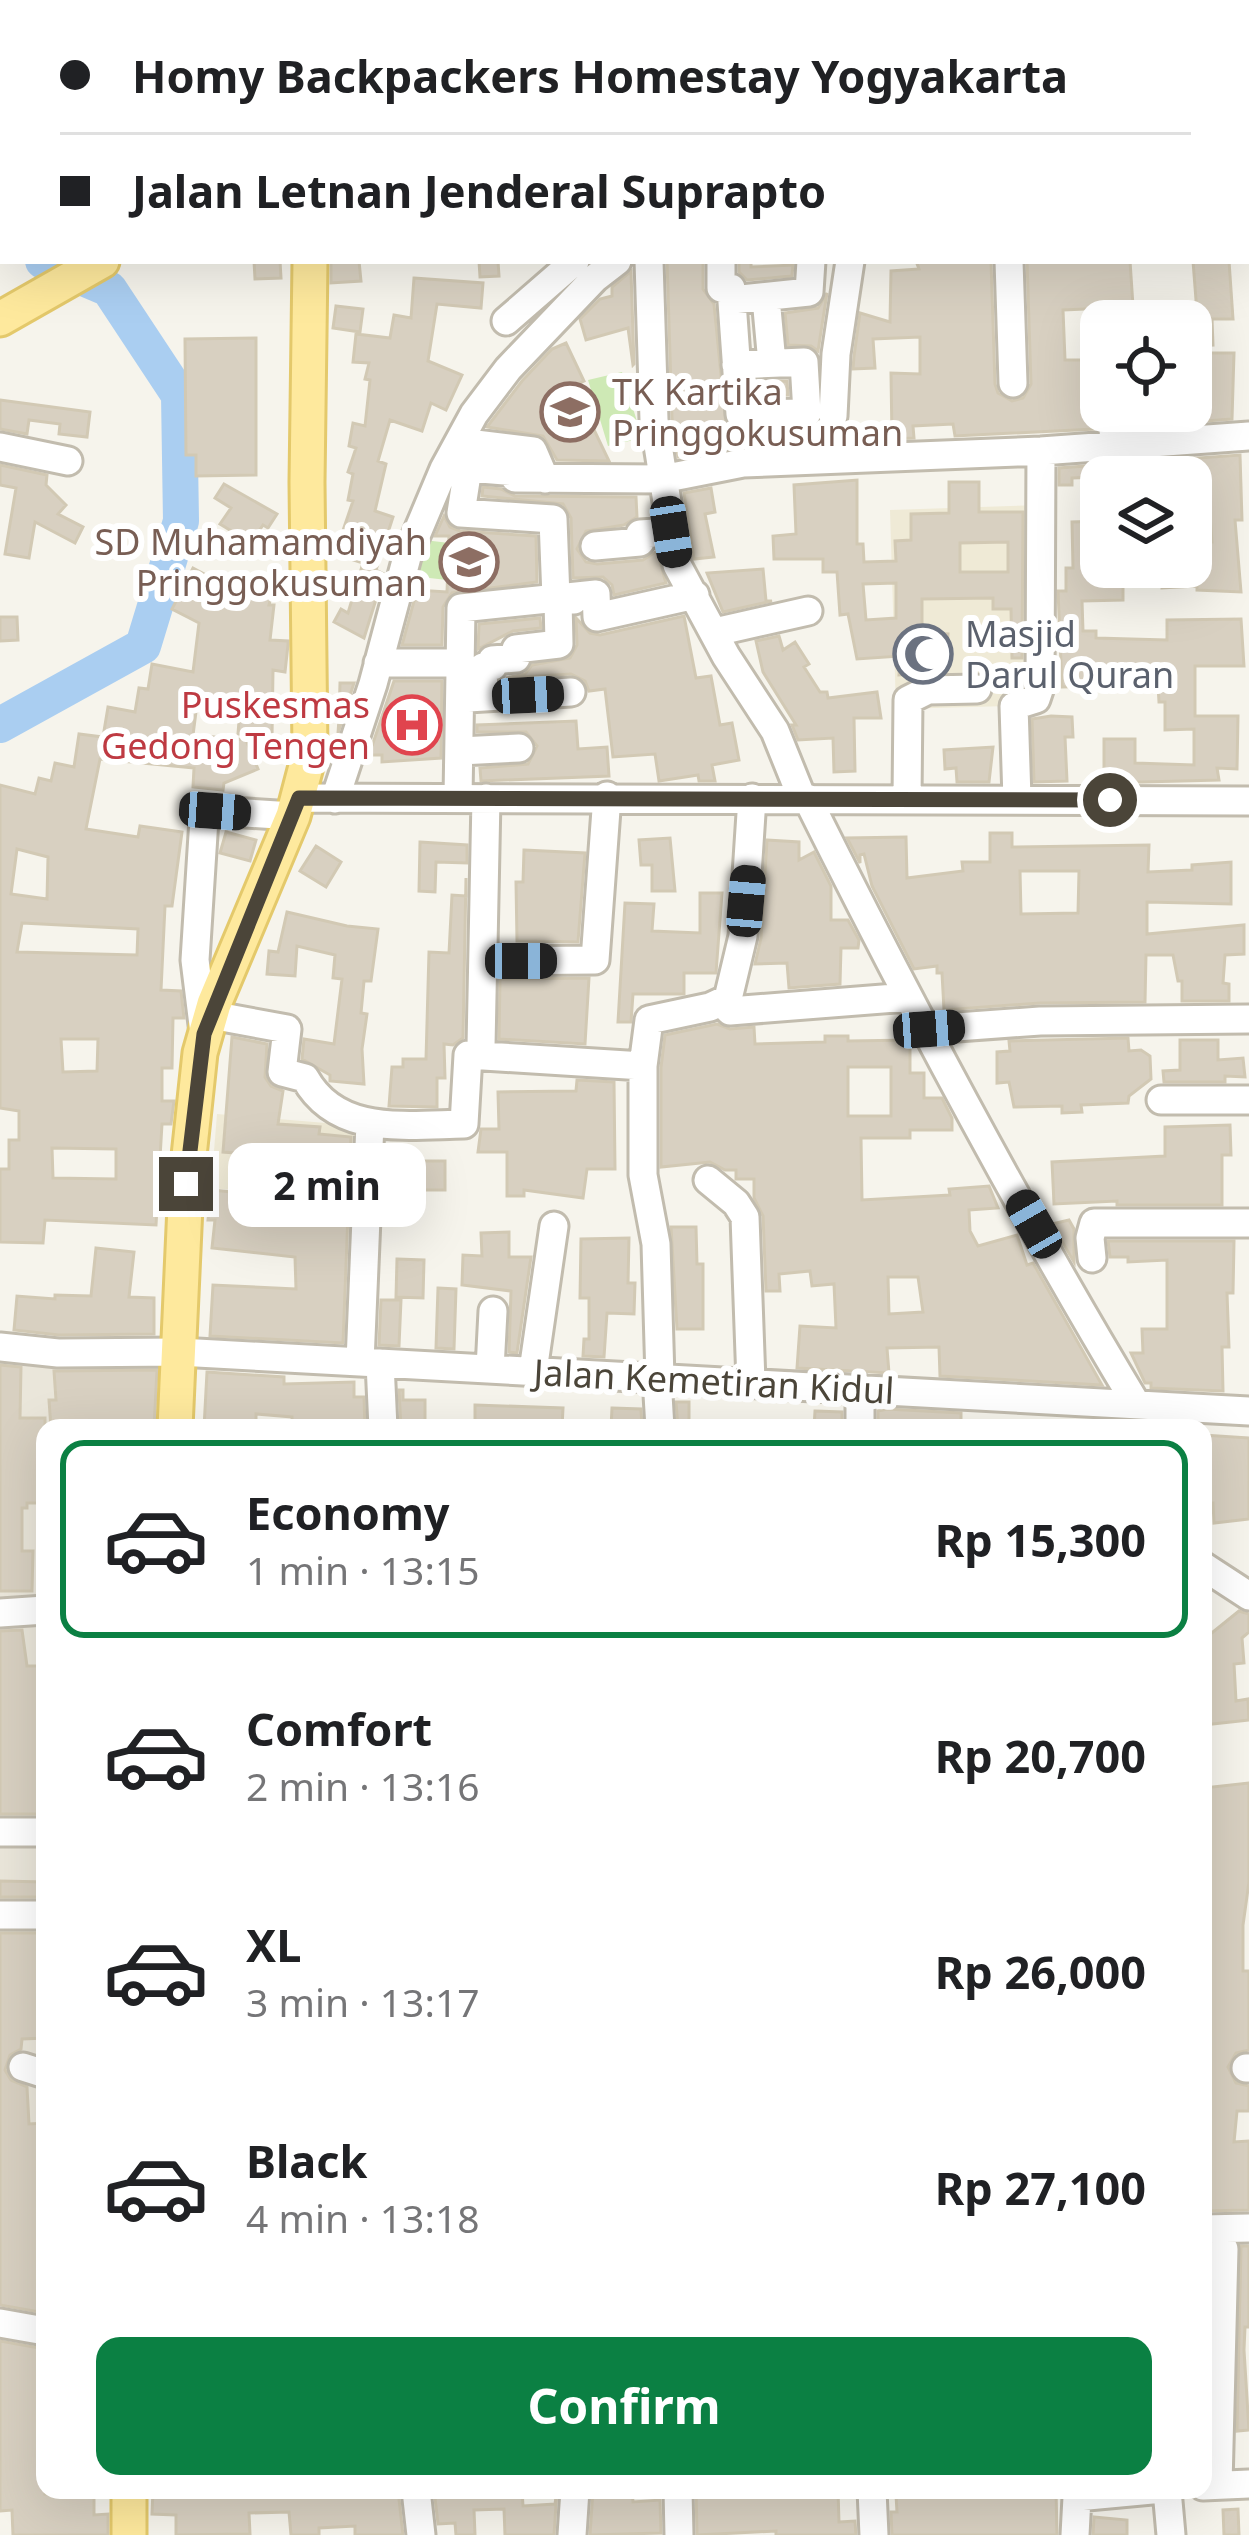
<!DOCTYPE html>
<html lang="en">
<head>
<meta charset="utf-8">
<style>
  :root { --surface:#fff; --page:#f6f6f6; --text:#202124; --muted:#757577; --line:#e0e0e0; --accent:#0b8043 }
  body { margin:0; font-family:"Noto Sans",sans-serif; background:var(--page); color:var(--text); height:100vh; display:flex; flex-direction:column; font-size:45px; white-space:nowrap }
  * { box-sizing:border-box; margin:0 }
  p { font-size:39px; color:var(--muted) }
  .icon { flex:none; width:66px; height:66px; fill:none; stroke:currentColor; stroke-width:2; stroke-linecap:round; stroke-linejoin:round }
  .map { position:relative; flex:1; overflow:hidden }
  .panel { position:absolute; left:36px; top:1419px; width:1176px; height:1080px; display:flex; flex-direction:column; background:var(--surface); border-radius:24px; box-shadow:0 12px 48px #0002 }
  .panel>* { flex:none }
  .top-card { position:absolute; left:0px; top:0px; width:1251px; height:264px; box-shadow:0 12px 48px #0002; display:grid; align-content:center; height:264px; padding:0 60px; background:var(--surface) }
  .controls { position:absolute; left:1080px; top:300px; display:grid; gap:24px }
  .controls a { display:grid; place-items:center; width:132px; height:132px; border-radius:24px; background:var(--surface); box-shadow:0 12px 48px #0002; font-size:60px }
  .end { position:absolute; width:54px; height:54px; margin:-27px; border:15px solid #4b4539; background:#fff; box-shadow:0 0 0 6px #fff }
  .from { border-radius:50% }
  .bubble { position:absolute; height:84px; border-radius:24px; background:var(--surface); box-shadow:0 12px 48px #0002; font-size:39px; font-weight:700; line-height:84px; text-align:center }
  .car { position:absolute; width:36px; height:72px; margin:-36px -18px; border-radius:15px; box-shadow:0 0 9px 3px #0007; background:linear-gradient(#222 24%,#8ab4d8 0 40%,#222 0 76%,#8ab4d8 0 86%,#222 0) }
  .top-card b { display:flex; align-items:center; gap:42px; height:114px; font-size:45px }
  .top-card b+b { border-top:3px solid var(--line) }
  .top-card i { width:30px; height:30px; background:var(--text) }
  ul { padding:21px 0 0; list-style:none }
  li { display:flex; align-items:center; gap:36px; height:198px; margin:0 24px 18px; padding:0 36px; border:6px solid transparent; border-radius:24px }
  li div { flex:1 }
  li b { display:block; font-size:45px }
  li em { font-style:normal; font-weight:700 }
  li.on { border-color:var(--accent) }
  li>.icon { width:108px; height:108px; stroke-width:1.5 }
  .primary-button { display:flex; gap:24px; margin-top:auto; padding:24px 60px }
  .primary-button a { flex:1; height:138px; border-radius:24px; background:var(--accent); color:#fff; font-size:48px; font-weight:700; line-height:138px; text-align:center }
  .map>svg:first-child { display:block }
  .residential { fill:#eae6da }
  .education { fill:#efead6 }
  .garden { fill:#cee9b5 }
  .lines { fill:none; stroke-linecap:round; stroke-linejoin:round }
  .river { stroke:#aacef1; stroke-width:36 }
  .building { fill:#d8d0c1; stroke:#d2c9b4; stroke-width:3; fill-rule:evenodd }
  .minor-casing { stroke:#c2bcae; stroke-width:33 }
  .major-casing { stroke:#e4c96b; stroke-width:39 }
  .minor { stroke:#fff; stroke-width:27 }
  .major { stroke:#fee99d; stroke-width:33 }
  .rail-casing { stroke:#9a9a9a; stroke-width:10 }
  .rail { stroke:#fff; stroke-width:6; stroke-dasharray:18; stroke-linecap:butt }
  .route { stroke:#4b4539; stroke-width:15 }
  .labels { text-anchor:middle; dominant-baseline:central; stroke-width:12; stroke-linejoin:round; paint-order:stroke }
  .education-label { font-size:36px; fill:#785e54; stroke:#fff; text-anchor:start }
  .worship-label { font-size:36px; fill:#5b616d; stroke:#fff; text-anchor:start }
  .health-label { font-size:36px; fill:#be3a42; stroke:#fff; text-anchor:end }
  .street-label { font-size:36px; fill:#4b4539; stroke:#fff }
</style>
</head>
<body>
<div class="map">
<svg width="1249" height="2535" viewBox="0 0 1249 2535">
  <rect width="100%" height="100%" fill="#f6f4ec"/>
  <path class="residential" d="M0 1349 168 1355 165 1428H45V2159L0 2168Z"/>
  <path class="education" d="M1042 505 1048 705 896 709 890 510Z
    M217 1114 374 1127 366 1222 314 1218 315 1197 211 1188Z"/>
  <path class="garden" d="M622 372 642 438 608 446 588 380Z
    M416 539 449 543 447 580 412 576Z"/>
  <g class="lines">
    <path class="river" d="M0 242 3 244
      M0 725 143 646 181 521 179 395 109 289 43 261"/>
  </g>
  <path class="building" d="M254 261H280L281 278 255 279Z
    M331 261H359L361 281 331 283Z
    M479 261H498L499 276 480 277Z
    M667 261H703V289L714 304 726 425 740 432 816 429 815 437 738 442V446L678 457 672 418Z
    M739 261H751V267L793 265 792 276 747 280 739 272Z
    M916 261H991L995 384 998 393 1012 401 1023 398 1031 384 1027 261H1130L1134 321H1108V308L1063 310 1065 360H1090L1091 418H1094L1095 429 955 436 953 424 913 426 914 438 892 439 891 373 920 374V337L873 339 875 368 853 369 854 356 860 313 890 322 891 271 919 269Z
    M1193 261H1229L1233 319H1212L1213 345 1191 346V313H1197Z
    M631 271 634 364 633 365 628 328 586 340 580 319 600 299 612 296V287Z
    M414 278 483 283 481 308 437 304 428 361 462 375 446 410 431 403 422 431 390 420 378 461 386 464 375 511 393 517 376 570 384 574 364 638 334 622 341 609 348 613 363 563 335 554 353 501 348 500 353 474 348 472 356 448 349 446 353 423 365 426 370 380 365 379 369 363 353 362 356 334 390 338 394 315 411 318Z
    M827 293 818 351 811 346 788 345 785 313 818 308Z
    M336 306 363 309 360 332 333 328Z
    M256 338V475L196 476V455H186L185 339Z
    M566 343 584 381 573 386 609 461 557 460 543 436 487 427 522 381 552 349Z
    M1202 353H1234L1232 419 1138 426 1137 415 1191 411V388L1204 387Z
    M787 381 788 395 757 396 756 382Z
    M0 400 90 412 87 437 59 434 60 424 29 420 27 434 0 429Z
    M1240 455 1242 520H1235L1241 592 1197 590V586L1162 588V580L1123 582V600L1082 601 1083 631H1096V638L1167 640V620L1241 619 1244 666H1195V716H1238L1237 769 1217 768 1219 780 1104 783V739H1135V763L1194 765V729L1165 730V702H1159L1158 685 1062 687 1058 591H1066V568H1073L1072 522 1101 521V567H1196L1194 542H1212L1208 487 1193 488V477L1155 475 1072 478V485H1059V468Z
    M0 465 47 475 46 485 66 505 58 514 83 527 75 543 35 522 29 558 5 554 16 488 0 485Z
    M857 480V544H863L864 562 896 561 895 541 911 540V514L949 513V482H979V512H1023L1022 658H1012L1011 609H993V598L922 599V633L948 634 946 672 899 675 900 656 857 659 848 614 840 615 837 572H823V559H774L773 536 796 534 794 485ZM1008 542V572H960V543ZM896 583V618L866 620 863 584Z
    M224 484 277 514 268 528 263 525 251 543 220 524 231 508 215 498Z
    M483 487 501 489 515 496 636 497 637 517 624 525 586 531 577 549 586 562 597 564 643 560 657 551 666 583 614 595 612 585 603 577 573 578 571 518 563 504 482 496Z
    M711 488 715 512 705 514 714 557 694 559 684 493Z
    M444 516 450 527 460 531 536 536 537 582 452 593 443 607 442 645H402L417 590 447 592 449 536H435Z
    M193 568 227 586 230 574 275 581 269 605H274L270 640 288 641V645L285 672 273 670 272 737 238 734 240 708 197 704 193 735 246 740 258 769 224 783 223 790 193 787 194 768 100 759 86 829 138 837 140 826 182 832 172 906H165L161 990 181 991 184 1018H173L172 1068H162V1101H174L171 1124H162L156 1225 45 1220 43 1243 0 1242V1169H9V1140H19V1111L0 1108V785L35 794 39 778 51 781 55 763 74 767 79 734 103 737 108 707 135 712 139 688 148 689 152 664 193 672 199 623 172 609ZM17 849 48 857 47 899 11 894ZM22 923 138 929 137 955 17 952ZM61 1039H98L97 1071 63 1072ZM52 1148 116 1149V1179L53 1178Z
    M763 569 766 601H772L723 612 707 573Z
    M684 616 696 678 711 676 720 725 732 723 739 760 712 765 715 781H699L698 775 659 781 655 754 613 757 605 689 589 691 585 681 571 674 506 678 525 674 532 665 570 658 577 645 576 618 590 633 600 635Z
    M0 617H17L18 640 0 641Z
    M540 618 541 628 513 631 478 649 479 624Z
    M779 636 783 650 795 642 809 664 804 667 820 692H827L828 698 877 692 881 718H854L855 771 834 772 833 738 798 740 792 725H796L763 672 756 641Z
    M394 681H442L441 758 382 762V755H369Z
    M340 683H354L338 733 339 719Z
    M1051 716 1072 717 1073 737H1065L1067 781 1034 782 1032 719Z
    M576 721 578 749 607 747 609 776 481 781 480 768 528 764 537 746 526 732H477V725Z
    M993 747 989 782H957L956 768 945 769 944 750Z
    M226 832 256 840 250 861 220 853Z
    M990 833H1012V847L1149 845 1148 872 1192 870V865L1231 862V904L1147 902V934L1244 925V954L1225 955 1223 983 1229 984V1001H1182V981H1178L1173 955H1146L1145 1002 1040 1003 944 1010 942 973H937V966L914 969 872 886 864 854 860 855V863L847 838 906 837 907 878 963 871 962 862H990ZM1020 871H1079L1078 913 1021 914Z
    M670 838 675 891H652V865H641L639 840Z
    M767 840 799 842V860L814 852 831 886V920H848L859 940 858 948H841L840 984 789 988 787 963 755 964 761 938Z
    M420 842 467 845V863L436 862 435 892 419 891Z
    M316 846 341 862 326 887 300 871Z
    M524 850 585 853 578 942 517 941 516 882H523Z
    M466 878 463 1038 453 1045 444 1044 445 1078H437V1107L389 1106 392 1067H403V1059H426L429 952 449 953 452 895 466 896Z
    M700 893H722L716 973H684V994H633L631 1022H618L625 903 654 904 652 931 700 933Z
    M287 912 347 926 378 929 371 981H364L361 1013 367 1014 362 1049 364 1084 330 1081V1075L302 1059 304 1039 334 1044 342 979 333 978 335 955 297 946 295 976 267 974 269 951 278 952Z
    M589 978 585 1044 499 1039 500 979Z
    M717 1024 730 1029 754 1027 755 1044 825 1042V1036H848V1041L910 1040V1073H924V1098H942L952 1118V1130H910V1138H861L862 1200 950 1195 949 1189 989 1186 998 1208 969 1210 970 1231 978 1246 1017 1235 1027 1265 1033 1263 1102 1385 940 1376 939 1347 887 1348 889 1373 797 1368 800 1326 836 1328 834 1284 812 1286 810 1271 779 1274 780 1291H766L763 1216 754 1198V1179H736V1170H725L710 1162 661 1167V1067L665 1035ZM848 1067H891V1116H848ZM888 1277H918L923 1312 889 1314Z
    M232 1037 267 1044 265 1077 271 1086 283 1091 278 1124 320 1127 319 1134 351 1137 343 1343 210 1336 213 1285 296 1289 295 1257 212 1248 215 1220H208L211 1190 286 1197 290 1157 223 1152Z
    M1128 1038 1129 1051 1141 1050 1150 1056 1151 1079 1129 1096 1128 1103 1081 1105 1082 1112 1062 1113V1106L1014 1107 1009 1082 997 1083V1052L1010 1051 1009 1041Z
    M1180 1040H1218V1060L1243 1058 1245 1077 1225 1076V1082H1164L1163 1071 1180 1070Z
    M577 1080 614 1082 615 1169H587L583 1198 524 1190V1196H507V1152H478L481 1129H499L498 1092 576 1091Z
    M1230 1125 1231 1155H1222V1205H1117V1201L1054 1204 1052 1162 1165 1156V1127Z
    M387 1151 406 1152 405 1161H445V1190H411L412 1203 395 1204 392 1175H386Z
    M1069 1220 1074 1229V1262L1052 1224Z
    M671 1227H696L697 1264H703V1329H677Z
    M509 1232V1257H531L517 1353 509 1352 511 1291 462 1285 463 1255 482 1256 481 1233Z
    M629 1238 628 1283H635L634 1314 607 1313 604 1357 583 1356 584 1339H589V1298H580L581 1239Z
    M1108 1241H1234L1233 1293H1227L1229 1347H1222L1223 1391 1151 1388V1383H1145L1131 1353H1143L1142 1329H1167V1260L1128 1262V1257H1110Z
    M96 1248 134 1252 129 1297 154 1298V1334L59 1335 14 1330 17 1296 55 1299V1295L91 1296Z
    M397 1259 424 1260 423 1298 396 1297Z
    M438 1288 456 1289 454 1349 436 1348Z
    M381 1300H401L399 1346 379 1345Z
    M0 1365 21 1367 20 1418H45V1503H27V1508H22V1551H33L32 1591H0Z
    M157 1370 154 1428H51L49 1400H56L54 1371Z
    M207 1372 284 1377V1384L354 1382V1397H364L365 1428H292V1417L256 1414V1428H204Z
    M399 1390H403V1400H425V1428H401Z
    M676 1402H689V1428H678Z
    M475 1405 563 1408 562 1428H475Z
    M612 1408 641 1409 642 1428H611Z
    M887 1409 961 1413V1428L878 1427V1411Z
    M815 1411 842 1412V1428H814Z
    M1203 1435 1249 1438V1519L1214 1523 1213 1503H1203Z
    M1239 1611 1249 1614V1632L1242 1638 1244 1663 1234 1664 1236 1701 1248 1699 1249 1720 1203 1725V1640Z
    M22 1630 27 1666H45V1814H0V1631Z
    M1249 1783V1882L1243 1925V1971H1249V2050L1236 2053 1228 2067 1236 2083 1249 2086V2111H1237L1234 2142 1249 2141V2210L1203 2211V1788Z
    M0 1881 45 1882V1897H0Z
    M0 1933H45V2038L22 2039 21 2049 10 2055 5 2070 11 2080 27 2087 29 2124 45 2123V2313L0 2305Z
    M1241 2246H1249V2327H1245L1244 2350 1249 2430 1237 2431Z
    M0 2341 45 2349 41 2458H45V2494H94V2515L108 2514V2535H13L12 2510 0 2511Z
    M153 2490H398L403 2535H355V2526L319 2528V2535H291L289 2512 249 2513 250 2534 176 2535V2515L152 2514Z
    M434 2490H522L523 2506 555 2504 557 2490 554 2535H505L504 2509 474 2510 475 2535H456L455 2523 438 2524Z
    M593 2490H632L633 2502 660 2500 661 2533 590 2535Z
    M696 2490H838L839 2522 855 2521 856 2535H776V2531L697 2535Z
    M996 2490H1056L1057 2535H892L891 2512H897L896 2495Z
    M1238 2509 1239 2535H1224L1223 2510Z
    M1094 2517 1127 2520V2535H1093Z"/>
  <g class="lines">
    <g class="minor-casing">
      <path id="minor" d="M203 0 216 3
        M649 261 654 420 677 565 726 656 775 731 802 798
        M721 261V288H731C734 330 737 372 740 414L807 413 804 362 736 365
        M1009 261 1013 383
        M766 298 772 363
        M732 300 809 292 811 261
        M506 321 575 261
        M1112 411 1114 446
        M833 416 836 354 850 261
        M459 442 533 451 545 479
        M0 447 68 461
        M595 546 640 542V534L671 532
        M556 598 553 519 461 513 468 468 515 472V478L662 479 743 463 1041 451 1249 436
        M715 632 808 611
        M378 663H460
        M484 697 483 667 493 666 492 660 516 658V649L559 644 558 600H574
        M468 698 571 692
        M460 751 519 748
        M299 798 1249 801
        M458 798 461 608 596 594 597 617 695 595
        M752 798 743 936 726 1007 730 1011 908 997
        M807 798C909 1003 1017 1206 1135 1402
        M335 799 373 684 407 557 444 469 474 414 508 369 595 278 617 261
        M907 799 908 700 928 690 977 689
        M1017 799 1014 706 1036 699 1040 687 1041 451
        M484 961 595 960 607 796
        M211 1015 287 1029 282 1072 305 1078C337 1136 406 1125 464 1124L468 1055 643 1066 649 1020 710 1007 725 1000
        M929 1029 1040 1021 1249 1019
        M204 1033 195 960 204 819 216 811 293 816
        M481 1046 486 798
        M643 1066V1175L656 1244 660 1378
        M1161 1100H1249
        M708 1180 736 1203 745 1217 751 1382
        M1092 1258 1090 1238 1094 1223H1249
        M0 1347 58 1353 179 1352 1249 1411
        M360 1362 370 1123
        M380 1363 383 1428
        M490 1369 493 1311
        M533 1371 554 1226
        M657 1378 660 1428
        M860 1428V1388
        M1203 1566 1249 1596
        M0 1613 45 1610
        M0 1832H45
        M0 1915H45
        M23 2067 45 2074
        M1246 2068H1249
        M1203 2229 1249 2228
        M0 2323 45 2331
        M1218 2485 1224 2249
        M1203 2486 1249 2484
        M416 2490 421 2535
        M678 2490 679 2535
        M872 2490 874 2535
        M1167 2490 1171 2535
        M572 2535 575 2490
        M1075 2535 1077 2497 1152 2490"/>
    </g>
    <g class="major-casing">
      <path id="major" d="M299 0V3
        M1248 186H1249
        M0 319 102 261
        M175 1428 186 1184 200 1053 214 1004 293 816 310 751 307 482 310 261
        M129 2535V2490"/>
    </g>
    <use href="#minor" class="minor"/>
    <use href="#major" class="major"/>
    <g class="rail-casing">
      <path id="rail" d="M1074 0 1091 3
        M1248 27H1249"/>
    </g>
    <use href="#rail" class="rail"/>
  </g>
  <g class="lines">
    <path class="route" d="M186 1184 204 1034 299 798 1110 800"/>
  </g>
  <defs>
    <g id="school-ring" transform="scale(3)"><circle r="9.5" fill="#fff" stroke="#8d6e63" stroke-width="1.5"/><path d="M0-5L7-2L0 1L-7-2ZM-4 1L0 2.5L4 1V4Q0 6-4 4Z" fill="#8d6e63"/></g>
    <g id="mosque-ring" transform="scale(3)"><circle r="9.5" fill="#fff" stroke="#6b7280" stroke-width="1.5"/><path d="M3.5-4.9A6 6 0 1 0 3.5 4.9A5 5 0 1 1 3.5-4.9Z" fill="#6b7280"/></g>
    <g id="hospital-ring" transform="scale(3)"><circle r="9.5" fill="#fff" stroke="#e0444e" stroke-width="1.5"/><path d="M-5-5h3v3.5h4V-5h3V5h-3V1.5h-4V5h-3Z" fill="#e0444e"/></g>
  </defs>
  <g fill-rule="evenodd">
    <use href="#school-ring" x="570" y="412"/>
    <use href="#school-ring" x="469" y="562"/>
    <use href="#mosque-ring" x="923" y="654"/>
    <use href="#hospital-ring" x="412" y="725"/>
  </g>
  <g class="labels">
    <g class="education-label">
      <text x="612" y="391">TK Kartika<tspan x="612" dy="41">Pringgokusuman</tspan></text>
      <text x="427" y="541" text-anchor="end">SD Muhamamdiyah<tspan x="427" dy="41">Pringgokusuman</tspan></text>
    </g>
    <g class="worship-label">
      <text x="965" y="633">Masjid<tspan x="965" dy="41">Darul Quran</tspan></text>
    </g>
    <g class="health-label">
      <text x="370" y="704">Puskesmas<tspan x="370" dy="41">Gedong Tengen</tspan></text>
    </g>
    <g class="street-label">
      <text transform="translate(714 1381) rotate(3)">Jalan Kemetiran Kidul</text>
    </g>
  </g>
</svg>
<div class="controls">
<a><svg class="icon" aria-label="locate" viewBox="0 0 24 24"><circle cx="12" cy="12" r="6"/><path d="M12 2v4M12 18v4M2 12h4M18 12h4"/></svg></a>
<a><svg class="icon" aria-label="layers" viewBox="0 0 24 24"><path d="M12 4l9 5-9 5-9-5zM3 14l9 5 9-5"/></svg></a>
</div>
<i class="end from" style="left:1110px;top:800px"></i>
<i class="end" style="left:186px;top:1184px"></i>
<div class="bubble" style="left:228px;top:1143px;width:198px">2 min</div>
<i class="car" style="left:671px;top:532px;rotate:171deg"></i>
<i class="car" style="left:528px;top:695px;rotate:87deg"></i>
<i class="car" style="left:215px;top:811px;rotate:94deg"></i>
<i class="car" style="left:746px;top:901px;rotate:5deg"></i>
<i class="car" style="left:521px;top:961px;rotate:90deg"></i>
<i class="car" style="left:929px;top:1029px;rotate:86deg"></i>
<i class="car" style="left:1034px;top:1224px;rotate:330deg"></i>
<div class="top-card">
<b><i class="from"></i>Homy Backpackers Homestay Yogyakarta</b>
<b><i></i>Jalan Letnan Jenderal Suprapto</b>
</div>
<section class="panel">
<ul>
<li class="on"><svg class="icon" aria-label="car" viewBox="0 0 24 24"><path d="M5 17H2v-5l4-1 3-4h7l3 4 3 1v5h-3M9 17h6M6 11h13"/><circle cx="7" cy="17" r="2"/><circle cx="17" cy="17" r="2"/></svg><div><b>Economy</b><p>1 min · 13:15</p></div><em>Rp 15,300</em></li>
<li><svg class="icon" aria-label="car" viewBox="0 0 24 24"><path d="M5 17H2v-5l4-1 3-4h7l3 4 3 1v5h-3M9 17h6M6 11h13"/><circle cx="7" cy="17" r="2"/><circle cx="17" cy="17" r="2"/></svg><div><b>Comfort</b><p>2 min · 13:16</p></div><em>Rp 20,700</em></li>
<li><svg class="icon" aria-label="car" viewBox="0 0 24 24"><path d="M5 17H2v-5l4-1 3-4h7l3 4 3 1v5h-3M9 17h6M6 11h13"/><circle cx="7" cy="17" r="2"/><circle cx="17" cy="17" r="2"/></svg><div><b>XL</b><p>3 min · 13:17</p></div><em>Rp 26,000</em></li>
<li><svg class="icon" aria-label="car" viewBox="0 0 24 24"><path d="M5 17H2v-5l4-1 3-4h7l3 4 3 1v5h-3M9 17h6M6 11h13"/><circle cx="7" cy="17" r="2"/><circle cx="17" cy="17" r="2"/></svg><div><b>Black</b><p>4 min · 13:18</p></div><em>Rp 27,100</em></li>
</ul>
<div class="primary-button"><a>Confirm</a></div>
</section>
</div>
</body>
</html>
